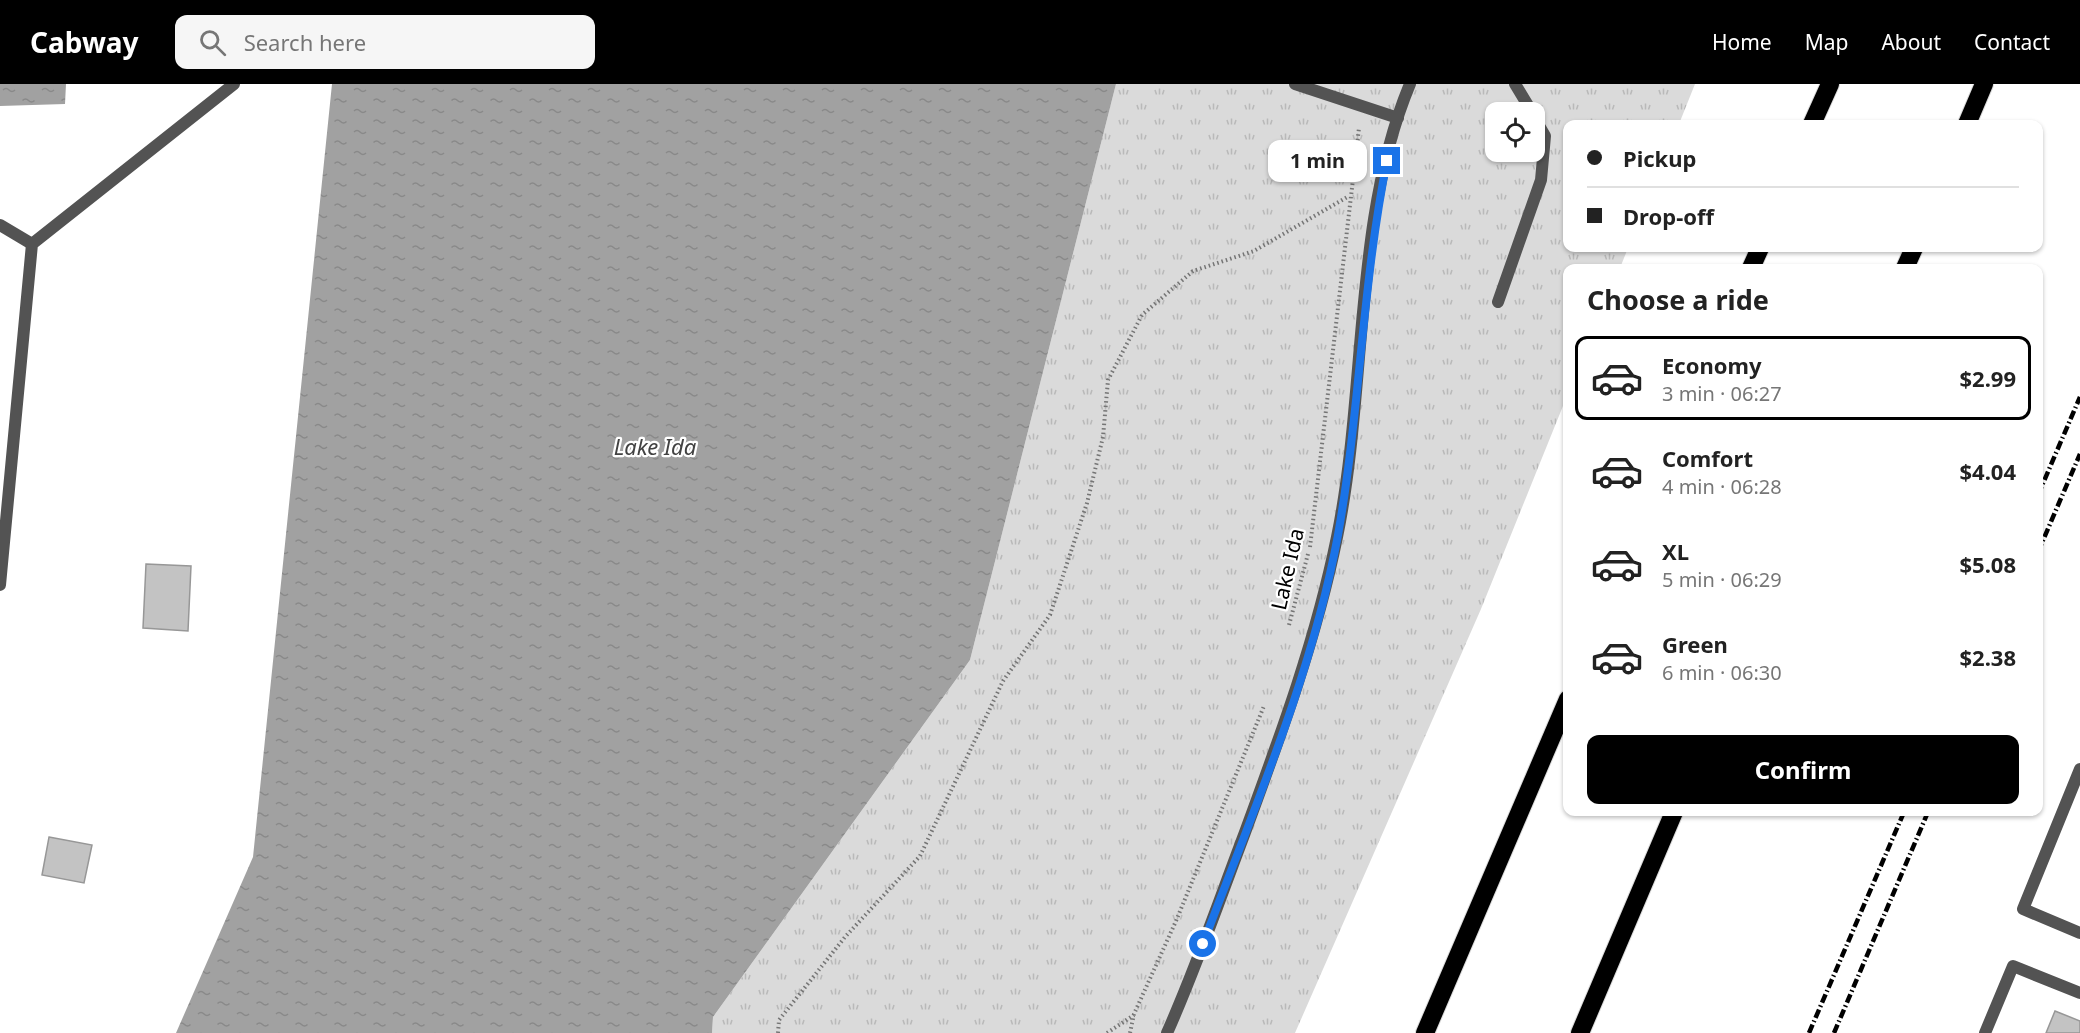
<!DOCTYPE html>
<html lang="en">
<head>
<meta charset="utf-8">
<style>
  :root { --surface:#fff; --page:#f6f6f6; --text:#222; --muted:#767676; --line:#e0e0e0; --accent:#000 }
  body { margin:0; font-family:"Noto Sans",sans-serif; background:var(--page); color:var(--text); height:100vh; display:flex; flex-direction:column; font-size:22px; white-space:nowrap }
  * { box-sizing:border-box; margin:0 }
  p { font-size:20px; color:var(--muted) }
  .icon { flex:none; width:33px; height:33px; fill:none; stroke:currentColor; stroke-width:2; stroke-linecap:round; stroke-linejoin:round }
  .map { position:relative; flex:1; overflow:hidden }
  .sheet { position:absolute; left:1563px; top:180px; width:480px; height:552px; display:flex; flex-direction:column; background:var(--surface); border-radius:12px; box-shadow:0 2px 4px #0004 }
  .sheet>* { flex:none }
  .banner { position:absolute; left:1563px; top:36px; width:480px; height:132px; border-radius:12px; box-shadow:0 2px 4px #0004; display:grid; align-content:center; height:132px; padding:0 24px; background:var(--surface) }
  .controls { position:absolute; left:1485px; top:18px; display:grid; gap:12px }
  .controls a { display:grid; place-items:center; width:60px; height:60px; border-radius:12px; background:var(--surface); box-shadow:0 2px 4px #0004; font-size:30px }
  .end { position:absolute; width:27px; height:27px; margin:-14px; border:8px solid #1a73e8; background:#fff; box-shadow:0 0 0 3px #fff }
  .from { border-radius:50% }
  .bubble { position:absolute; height:42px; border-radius:12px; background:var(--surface); box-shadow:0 2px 4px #0004; font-size:20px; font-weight:700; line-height:42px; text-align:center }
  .banner b { display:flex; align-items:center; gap:21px; height:57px; font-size:22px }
  .banner b+b { border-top:2px solid var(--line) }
  .banner i { width:15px; height:15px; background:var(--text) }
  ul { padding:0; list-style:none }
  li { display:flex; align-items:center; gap:18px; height:84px; margin:0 12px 9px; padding:0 12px; border:3px solid transparent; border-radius:12px }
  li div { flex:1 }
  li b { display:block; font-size:22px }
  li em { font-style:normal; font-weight:700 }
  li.active { border-color:var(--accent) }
  li>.icon { width:54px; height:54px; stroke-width:1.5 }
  h2 { padding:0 24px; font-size:27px; line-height:72px }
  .primary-button { display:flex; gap:12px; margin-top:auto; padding:12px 24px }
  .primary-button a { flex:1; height:69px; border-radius:12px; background:var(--accent); color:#fff; font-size:24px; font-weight:700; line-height:69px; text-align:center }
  header { display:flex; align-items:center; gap:36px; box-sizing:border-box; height:84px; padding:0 30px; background:var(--accent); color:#fff }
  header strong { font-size:28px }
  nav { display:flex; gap:33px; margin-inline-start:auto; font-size:21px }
  .search { width:420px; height:54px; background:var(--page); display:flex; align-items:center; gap:15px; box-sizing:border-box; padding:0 21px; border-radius:12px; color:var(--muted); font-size:22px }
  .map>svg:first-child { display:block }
  .park { fill:url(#park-tufts); fill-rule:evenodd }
  .water { fill:url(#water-ripples) }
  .building { fill:#c3c3c3; stroke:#979797; stroke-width:1.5 }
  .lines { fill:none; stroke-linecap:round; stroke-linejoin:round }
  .motorway-casing { stroke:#dbdbdb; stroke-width:20 }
  .path { stroke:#757575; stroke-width:4; stroke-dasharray:1.5 3; stroke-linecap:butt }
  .service { stroke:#535353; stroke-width:12 }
  .minor { stroke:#535353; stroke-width:12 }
  .motorway { stroke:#000; stroke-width:18 }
  .rail { stroke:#000; stroke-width:4.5; stroke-dasharray:9 3 1.5 3; stroke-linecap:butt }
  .route { stroke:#1a73e8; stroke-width:8 }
  .labels { text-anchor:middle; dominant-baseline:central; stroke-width:4.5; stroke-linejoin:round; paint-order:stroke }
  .street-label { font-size:21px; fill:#000; stroke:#fff }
  .water-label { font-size:22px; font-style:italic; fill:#424242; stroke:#fff }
</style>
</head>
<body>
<header>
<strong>Cabway</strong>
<div class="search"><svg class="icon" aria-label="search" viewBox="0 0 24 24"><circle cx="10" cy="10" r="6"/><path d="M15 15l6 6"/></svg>Search here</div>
<nav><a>Home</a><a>Map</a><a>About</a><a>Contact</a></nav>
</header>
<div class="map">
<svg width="2080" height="949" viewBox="0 0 2080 949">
  <defs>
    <pattern id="park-tufts" width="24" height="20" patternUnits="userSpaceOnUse" patternTransform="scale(1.5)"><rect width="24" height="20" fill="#dadada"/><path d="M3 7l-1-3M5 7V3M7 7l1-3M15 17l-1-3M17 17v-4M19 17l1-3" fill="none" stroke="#b9b9b9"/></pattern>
    <pattern id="water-ripples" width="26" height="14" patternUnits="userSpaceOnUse" patternTransform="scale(1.5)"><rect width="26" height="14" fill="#a1a1a1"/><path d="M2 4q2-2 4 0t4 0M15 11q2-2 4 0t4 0" fill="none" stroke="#898989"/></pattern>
  </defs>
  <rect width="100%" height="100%" fill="#fff"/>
  <path class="park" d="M1116 0H1695L1679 40H1568V164H1628L1620 184H1568L1567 312 1481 525 1295 949H712L713 933 970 576ZM1496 28H1534V68H1496Z"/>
  <path class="water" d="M0 0H66L65 20 0 22Z
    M332 0H1116L970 576 713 933 712 949H176L253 773Z"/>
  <path class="building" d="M146 480 191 482 188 547 143 544Z
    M49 753 92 761 84 799 42 791Z
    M2055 927 2080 937V949H2046Z"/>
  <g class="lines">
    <g class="motorway-casing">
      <path id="motorway" d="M1812 40 1830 0
        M1967 40 1984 0
        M1751 184 1760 164
        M1905 184 1914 164
        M1425 949 1568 615
        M1580 949 1674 728"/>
    </g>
    <path class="path" d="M1310 463 1359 44
      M1289 541 1308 470
      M778 949 779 936 845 853 920 772 1003 597 1050 531 1087 419 1103 353 1108 296 1142 231 1193 187 1254 167 1349 112
      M1107 949 1134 931
      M1130 949 1134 930 1176 837 1264 622"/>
    <path class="service" d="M1295 0 1398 34
      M1515 0 1532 28
      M0 141 32 160
      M1498 218 1541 96 1545 52 1534 33
      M2080 685 2023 825 2080 849
      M1167 949C1196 884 1219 817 1244 751 1280 653 1316 556 1337 453 1367 308 1353 136 1410 0
      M1985 949 2013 882 2080 909"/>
    <path class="minor" d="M0 501 32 160 234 0"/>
    <use href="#motorway" class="motorway"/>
    <path class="rail" d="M2038 411 2080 313
      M2038 468 2080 370
      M1809 949 1904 728
      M1834 949 1928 728"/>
  </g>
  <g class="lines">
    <path class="route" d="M1203 860C1253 727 1312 592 1338 451 1360 327 1362 201 1387 77"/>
  </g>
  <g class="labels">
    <g class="street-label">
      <text transform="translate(1287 485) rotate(-77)">Lake Ida</text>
    </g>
    <g class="water-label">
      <text x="655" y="362">Lake Ida</text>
    </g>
  </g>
</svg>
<div class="controls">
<a><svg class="icon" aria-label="locate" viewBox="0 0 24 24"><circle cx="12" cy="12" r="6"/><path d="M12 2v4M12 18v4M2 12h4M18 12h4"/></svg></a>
</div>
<i class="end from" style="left:1203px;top:860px"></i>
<i class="end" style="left:1387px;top:77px"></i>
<div class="bubble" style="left:1268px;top:56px;width:99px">1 min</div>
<div class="banner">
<b><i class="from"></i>Pickup</b>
<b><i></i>Drop-off</b>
</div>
<section class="sheet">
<h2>Choose a ride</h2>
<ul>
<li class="active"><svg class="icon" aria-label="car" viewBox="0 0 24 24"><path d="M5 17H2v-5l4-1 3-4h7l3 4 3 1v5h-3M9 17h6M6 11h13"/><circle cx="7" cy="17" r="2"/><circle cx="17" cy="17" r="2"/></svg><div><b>Economy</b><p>3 min · 06:27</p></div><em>$2.99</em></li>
<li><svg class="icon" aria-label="car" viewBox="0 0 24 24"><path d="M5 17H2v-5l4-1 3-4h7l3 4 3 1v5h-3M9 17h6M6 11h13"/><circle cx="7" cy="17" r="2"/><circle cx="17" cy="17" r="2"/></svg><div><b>Comfort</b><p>4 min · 06:28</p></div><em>$4.04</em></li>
<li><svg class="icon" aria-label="car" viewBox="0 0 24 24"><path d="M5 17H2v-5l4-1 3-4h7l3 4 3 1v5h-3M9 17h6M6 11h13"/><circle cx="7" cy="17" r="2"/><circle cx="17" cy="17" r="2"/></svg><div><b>XL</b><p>5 min · 06:29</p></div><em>$5.08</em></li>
<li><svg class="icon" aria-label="car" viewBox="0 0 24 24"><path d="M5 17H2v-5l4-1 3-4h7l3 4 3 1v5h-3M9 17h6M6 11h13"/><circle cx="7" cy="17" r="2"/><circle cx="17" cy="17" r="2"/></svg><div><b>Green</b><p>6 min · 06:30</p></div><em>$2.38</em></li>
</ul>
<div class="primary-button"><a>Confirm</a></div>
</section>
</div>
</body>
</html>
